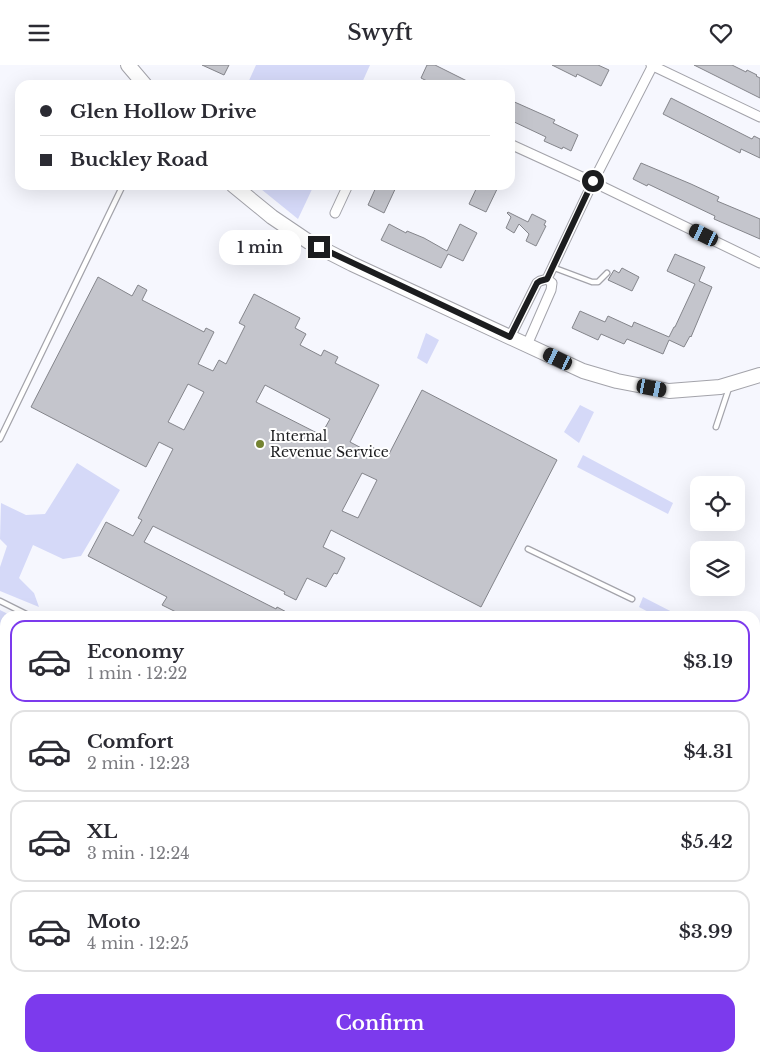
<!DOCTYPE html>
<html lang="en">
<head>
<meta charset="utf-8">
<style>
  :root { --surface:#fff; --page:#f2f2f3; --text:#2b2b33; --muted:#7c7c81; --line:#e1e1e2; --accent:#7c3aed }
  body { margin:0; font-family:"Libre Baskerville",serif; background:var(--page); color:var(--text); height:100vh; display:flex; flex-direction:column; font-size:19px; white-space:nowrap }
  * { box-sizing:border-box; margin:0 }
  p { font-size:16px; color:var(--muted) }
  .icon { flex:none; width:28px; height:28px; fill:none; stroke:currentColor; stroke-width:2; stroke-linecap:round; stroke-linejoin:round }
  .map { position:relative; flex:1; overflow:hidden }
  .side { position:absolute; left:0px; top:546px; width:760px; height:451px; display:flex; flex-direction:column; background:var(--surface); border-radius:15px 15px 0 0; box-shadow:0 5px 20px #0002 }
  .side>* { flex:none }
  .top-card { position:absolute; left:15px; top:15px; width:500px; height:110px; border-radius:15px; box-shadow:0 5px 20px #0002; display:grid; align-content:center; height:110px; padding:0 25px; background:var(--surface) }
  .fabs { position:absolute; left:690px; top:411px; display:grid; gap:10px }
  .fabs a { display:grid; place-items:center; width:55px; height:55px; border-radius:10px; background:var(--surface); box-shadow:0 5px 20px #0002; font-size:25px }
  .end { position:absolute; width:22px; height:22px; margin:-11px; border:6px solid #1c1d1f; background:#fff; box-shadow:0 0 0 2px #fff }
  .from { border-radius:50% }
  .bubble { position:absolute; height:35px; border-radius:15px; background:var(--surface); box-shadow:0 5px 20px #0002; font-size:16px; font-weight:600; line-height:35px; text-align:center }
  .car { position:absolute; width:15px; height:30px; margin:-15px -8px; border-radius:6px; box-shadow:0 0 4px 1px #0007; background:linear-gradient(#222 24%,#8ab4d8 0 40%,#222 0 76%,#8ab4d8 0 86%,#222 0) }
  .top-card b { display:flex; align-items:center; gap:18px; height:48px; font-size:19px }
  .top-card b+b { border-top:1px solid var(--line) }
  .top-card i { width:12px; height:12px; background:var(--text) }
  ul { padding:9px 0 0; list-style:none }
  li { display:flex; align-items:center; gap:15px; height:82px; margin:0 10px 8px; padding:0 15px; border:2px solid var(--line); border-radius:15px }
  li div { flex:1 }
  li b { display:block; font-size:19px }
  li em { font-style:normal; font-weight:600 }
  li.active { border-color:var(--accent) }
  li>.icon { width:45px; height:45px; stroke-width:1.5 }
  .action { display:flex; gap:10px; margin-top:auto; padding:10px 25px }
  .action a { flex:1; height:58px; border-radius:15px; background:var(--accent); color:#fff; font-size:20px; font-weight:600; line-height:58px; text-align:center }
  header { display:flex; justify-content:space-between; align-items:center; height:65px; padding:0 25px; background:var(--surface); font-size:22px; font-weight:600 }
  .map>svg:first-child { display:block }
  .green { fill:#d5d9f8 }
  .building { fill:#c4c5cc; stroke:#84858b; fill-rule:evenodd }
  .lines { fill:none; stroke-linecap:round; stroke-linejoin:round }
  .lane-casing { stroke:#a3a3aa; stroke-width:7 }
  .street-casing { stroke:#a3a3aa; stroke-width:11 }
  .secondary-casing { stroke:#a3a3aa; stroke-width:16 }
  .primary-casing { stroke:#a3a3aa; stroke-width:18 }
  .lane { stroke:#fff; stroke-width:4.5 }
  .street { stroke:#fff; stroke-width:9 }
  .secondary { stroke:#fff; stroke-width:14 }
  .primary { stroke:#fff; stroke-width:15 }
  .route { stroke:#1c1d1f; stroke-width:6 }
  .poi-dot { fill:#748331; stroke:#fff; stroke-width:2 }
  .labels { text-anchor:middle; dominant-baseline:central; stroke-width:4; stroke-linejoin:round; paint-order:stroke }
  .poi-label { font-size:14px; fill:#1c1d1f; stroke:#fff; text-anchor:start }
</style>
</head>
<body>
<header><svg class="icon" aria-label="menu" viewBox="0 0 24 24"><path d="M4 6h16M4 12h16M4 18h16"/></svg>Swyft<svg class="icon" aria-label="heart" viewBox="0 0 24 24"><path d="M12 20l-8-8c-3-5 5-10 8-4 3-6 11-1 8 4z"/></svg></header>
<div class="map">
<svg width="760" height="997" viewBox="0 0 760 997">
  <rect width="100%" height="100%" fill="#f6f7fe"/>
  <path class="green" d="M256 0H370L361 20H247Z
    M256 120H314L298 154Z
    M426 268 439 275 427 299 417 293Z
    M580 340 594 347 579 378 564 367Z
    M583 390 673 438 668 449 577 402Z
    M77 398 120 425 81 491 63 494 33 480 19 513 34 528 39 542 0 526V502L7 481 0 474 1 438 26 450 45 449Z
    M643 532 680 551H656L639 542Z
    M0 545 12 551H5V662L0 670Z
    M0 782 5 785V918L0 926Z
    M755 953 760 956V997H718L717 993 755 992Z
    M5 981V992L440 993 430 997H0V988Z"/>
  <path class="building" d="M202 0H229L224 10Z
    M427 0H435L475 20H435L421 13Z
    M552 0H598L609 5 601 21 577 9 576 12Z
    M694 0H732L746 7 747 5 757 10 756 11 760 13V33Z
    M671 33 752 74 754 71 760 74V93L741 84 740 88 663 49Z
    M510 35 555 55 553 58 578 70 571 86 563 82 562 84 544 76 546 72 510 55Z
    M641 98 691 119 719 132 717 136 760 154V174L714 154 715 151 648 119 647 121 633 114Z
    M377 120H397L384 148 368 140Z
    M478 120H499L486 147 469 139Z
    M508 147 528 157 532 149 546 156 544 160 546 161 536 181 526 176 529 169 519 159 514 168 506 163 511 152 507 148Z
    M389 159 406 168 407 166 424 173 447 186 460 159 477 168 463 196 448 189 441 203 381 175Z
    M675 189 705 202 699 216 712 222 691 272 690 271 684 282 669 275 663 289 627 274 624 279 601 269 598 275 572 263 580 246 605 257 608 251 632 262 634 257 669 272 674 262H675L695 219 667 206Z
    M622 203 639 212 632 226 608 215 614 205 619 208Z
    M98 212 132 231 138 220 147 225 142 235 204 267 206 263 214 267 198 299 213 306 219 295 226 299 245 261 239 258 254 229 300 253 295 263 306 269 300 280 321 291 324 285 338 292 335 298 379 320 350 377 369 387 372 382 388 391 422 325 557 395 481 542 331 465 323 482 345 493 337 509 334 508 326 522 307 513 296 535 284 529 285 527 153 461 144 477 276 544 277 542 294 551H184L162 540 167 532 88 491 106 457 133 471 142 455 138 453 173 384 159 377 146 402 31 342ZM188 319 204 327 184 365 168 357ZM265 320 330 354 321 370 256 337ZM362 408 377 415 358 453 342 446Z"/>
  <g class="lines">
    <g class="lane-casing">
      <path id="lane" d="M552 202 592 217H598L607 208
        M716 362 729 323
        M0 374 123 120
        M528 484 632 534
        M0 536 30 551
        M0 719 5 718
        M755 915 760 917
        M558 992 559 997"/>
    </g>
    <g class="street-casing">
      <path id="street" d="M651 0 760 52
        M510 79 593 117 760 198
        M335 148 348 120
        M547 214 593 117 653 0
        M510 272 537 218 540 216 547 214 552 218 551 225 527 280
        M755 689 760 692"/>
    </g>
    <g class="secondary-casing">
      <path id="secondary" d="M128 0 145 20
        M233 120 272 152 309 177 352 199 583 306 617 316 669 326 720 322 760 310
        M755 608 760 598
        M0 759 5 762
        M755 805 760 808"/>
    </g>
    <g class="primary-casing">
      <path id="primary" d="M755 852 760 850
        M755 872 760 870
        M0 965 5 957
        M461 997 471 992
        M503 997 512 992"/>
    </g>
    <use href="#lane" class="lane"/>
    <use href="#street" class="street"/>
    <use href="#secondary" class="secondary"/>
    <use href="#primary" class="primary"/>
  </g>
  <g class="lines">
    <path class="route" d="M319 182 510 272 537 218 540 216 547 214 593 116"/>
  </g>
  <circle class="poi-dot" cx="260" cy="379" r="5"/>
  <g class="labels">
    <g class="poi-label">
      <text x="270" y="371">Internal<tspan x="270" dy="16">Revenue Service</tspan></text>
    </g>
  </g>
</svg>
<div class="fabs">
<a><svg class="icon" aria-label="locate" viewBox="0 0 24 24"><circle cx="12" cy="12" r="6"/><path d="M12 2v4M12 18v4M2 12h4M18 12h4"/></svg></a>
<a><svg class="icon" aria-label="layers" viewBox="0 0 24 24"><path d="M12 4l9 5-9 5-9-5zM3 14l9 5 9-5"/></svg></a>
</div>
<i class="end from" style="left:593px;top:116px"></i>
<i class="end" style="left:319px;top:182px"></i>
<div class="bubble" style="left:219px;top:165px;width:82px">1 min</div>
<i class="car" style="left:704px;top:170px;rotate:296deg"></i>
<i class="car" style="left:558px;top:294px;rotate:296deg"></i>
<i class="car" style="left:652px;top:323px;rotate:101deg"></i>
<div class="top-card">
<b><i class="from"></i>Glen Hollow Drive</b>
<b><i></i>Buckley Road</b>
</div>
<section class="side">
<ul>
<li class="active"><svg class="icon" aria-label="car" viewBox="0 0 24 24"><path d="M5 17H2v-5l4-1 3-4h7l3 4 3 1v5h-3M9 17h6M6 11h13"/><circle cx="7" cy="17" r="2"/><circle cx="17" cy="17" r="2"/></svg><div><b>Economy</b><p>1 min · 12:22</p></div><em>$3.19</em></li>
<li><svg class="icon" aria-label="car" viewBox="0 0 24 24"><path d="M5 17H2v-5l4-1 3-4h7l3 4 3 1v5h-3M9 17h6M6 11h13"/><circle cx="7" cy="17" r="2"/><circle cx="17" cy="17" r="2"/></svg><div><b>Comfort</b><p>2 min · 12:23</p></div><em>$4.31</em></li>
<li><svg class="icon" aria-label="car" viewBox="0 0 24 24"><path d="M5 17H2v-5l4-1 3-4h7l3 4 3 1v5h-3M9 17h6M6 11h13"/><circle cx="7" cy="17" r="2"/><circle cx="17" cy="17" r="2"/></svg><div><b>XL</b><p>3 min · 12:24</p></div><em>$5.42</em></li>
<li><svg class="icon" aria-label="car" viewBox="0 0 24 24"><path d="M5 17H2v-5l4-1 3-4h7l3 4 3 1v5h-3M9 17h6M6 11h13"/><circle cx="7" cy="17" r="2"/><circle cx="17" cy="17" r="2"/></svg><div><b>Moto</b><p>4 min · 12:25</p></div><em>$3.99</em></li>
</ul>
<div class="action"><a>Confirm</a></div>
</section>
</div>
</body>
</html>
